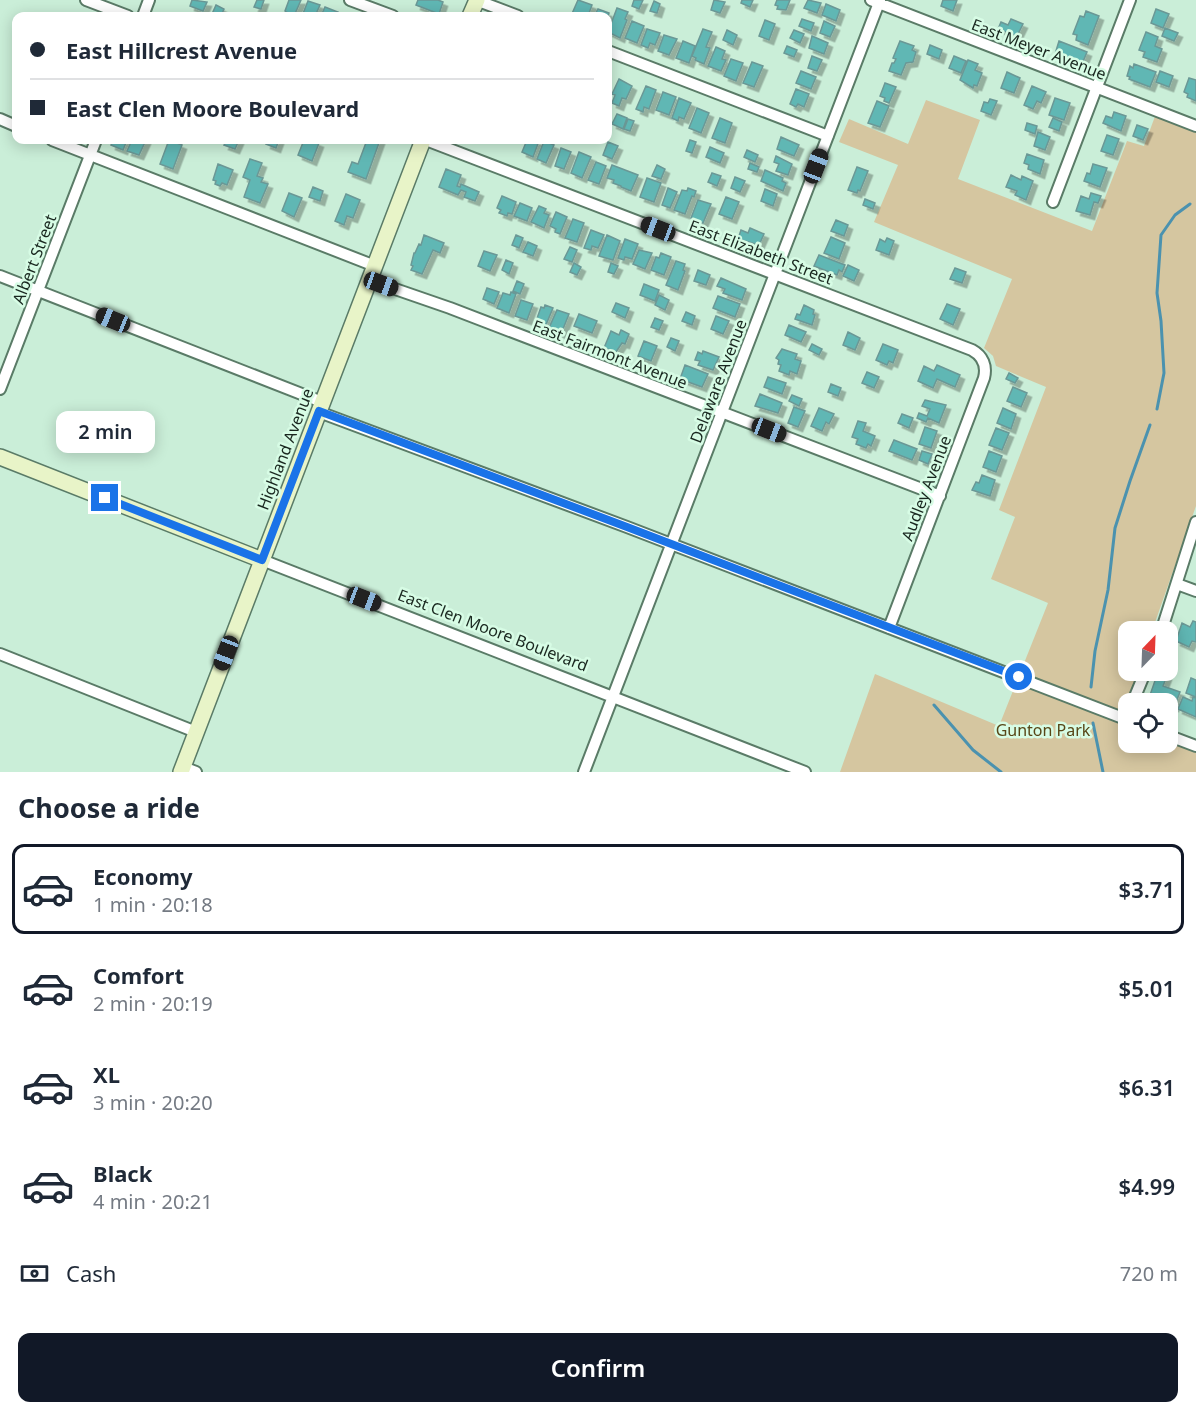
<!DOCTYPE html>
<html lang="en">
<head>
<meta charset="utf-8">
<style>
  :root { --surface:#fff; --page:#f6f6f7; --text:#1f2937; --muted:#747a83; --line:#e0e1e3; --accent:#111827 }
  body { margin:0; font-family:"Noto Sans",sans-serif; background:var(--page); color:var(--text); height:100vh; display:flex; flex-direction:column; font-size:22px; white-space:nowrap }
  * { box-sizing:border-box; margin:0 }
  p { font-size:20px; color:var(--muted) }
  .icon { flex:none; width:33px; height:33px; fill:none; stroke:currentColor; stroke-width:2; stroke-linecap:round; stroke-linejoin:round }
  .map { position:relative; height:772px; overflow:hidden }
  .panel { display:flex; flex-direction:column; background:var(--surface); flex:1 }
  .panel>* { flex:none }
  .hud { position:absolute; left:12px; top:12px; width:600px; height:132px; border-radius:12px; box-shadow:0 3px 15px #0003; display:grid; align-content:center; height:132px; padding:0 18px; background:var(--surface) }
  .needle { width:39px; rotate:23deg }
  .fabs { position:absolute; left:1118px; top:621px; display:grid; gap:12px }
  .fabs a { display:grid; place-items:center; width:60px; height:60px; border-radius:12px; background:var(--surface); box-shadow:0 3px 15px #0003; font-size:30px }
  .end { position:absolute; width:27px; height:27px; margin:-14px; border:8px solid #1a73e8; background:#fff; box-shadow:0 0 0 3px #fff }
  .from { border-radius:50% }
  .bubble { position:absolute; height:42px; border-radius:12px; background:var(--surface); box-shadow:0 3px 15px #0003; font-size:20px; font-weight:600; line-height:42px; text-align:center }
  .car { position:absolute; width:18px; height:36px; margin:-18px -9px; border-radius:8px; box-shadow:0 0 4px 2px #0007; background:linear-gradient(#222 24%,#8ab4d8 0 40%,#222 0 76%,#8ab4d8 0 86%,#222 0) }
  .hud b { display:flex; align-items:center; gap:21px; height:57px; font-size:22px }
  .hud b+b { border-top:2px solid var(--line) }
  .hud i { width:15px; height:15px; background:var(--text) }
  ul { padding:0; list-style:none }
  li { display:flex; align-items:center; gap:18px; height:90px; margin:0 12px 9px; padding:0 6px; border:3px solid transparent; border-radius:12px }
  li div { flex:1 }
  li b { display:block; font-size:22px }
  li em { font-style:normal; font-weight:600 }
  li.current { border-color:var(--accent) }
  li>.icon { width:54px; height:54px; stroke-width:1.5 }
  h2 { padding:0 18px; font-size:27px; line-height:72px }
  .pay { display:flex; align-items:center; gap:15px; height:66px; padding:0 18px; font-size:22px }
  .pay p { margin-inline-start:auto }
  .cta { display:flex; gap:12px; margin-top:auto; padding:12px 18px }
  .cta a { flex:1; height:69px; border-radius:12px; background:var(--accent); color:#fff; font-size:24px; font-weight:600; line-height:69px; text-align:center }
  .map>svg:first-child { display:block }
  .green { fill:#d5c6a0 }
  .lines { fill:none; stroke-linecap:round; stroke-linejoin:round }
  .stream { stroke:#4b92af; stroke-width:3 }
  .building { fill:#61b7b4; stroke:#6b9896; stroke-width:1.5; filter:url(#shadow) }
  .street-casing { stroke:#5a7b67; stroke-width:14 }
  .secondary-casing { stroke:#5a7b67; stroke-width:18 }
  .street { stroke:#fff; stroke-width:10 }
  .secondary { stroke:#e8f4c8; stroke-width:15 }
  .route { stroke:#1a73e8; stroke-width:8 }
  .labels { text-anchor:middle; dominant-baseline:central; stroke-width:5; stroke-linejoin:round; paint-order:stroke }
  .street-label { font-size:16px; fill:#19271f; stroke:#d7fce5 }
  .park-label { font-size:16px; fill:#574616; stroke:#d7fce5 }
</style>
</head>
<body>
<div class="map">
<svg width="1196" height="772" viewBox="0 0 1196 772">
  <defs>
    <filter id="shadow"><feDropShadow dx="4.5" dy="4.5" stdDeviation="0" flood-color="#0004"/></filter>
  </defs>
  <rect width="100%" height="100%" fill="#caeed8"/>
  <path class="green" d="M926 100 980 120 958 179 1092 231 1127 141 1144 146 1157 111 1196 126V506L1152 631 1128 632V670L1138 671 1124 718 1128 720V742H1167V735L1196 746V772H840L875 674 999 726 1048 603 991 579 1015 517 999 510 1046 387 996 366 993 356 984 348 1012 279 874 222 898 165 839 142 849 119 908 144Z"/>
  <g class="lines">
    <path class="stream" d="M1157 409 1164 373 1161 321 1157 293 1161 235 1175 215 1190 204
      M1091 687 1095 651 1108 590 1115 528 1130 481 1150 425
      M934 705 973 750 1001 772
      M1093 723 1103 772"/>
  </g>
  <path class="building" d="M192 0 207 2 203 11 190 6Z
    M257 0H264L261 9 254 7Z
    M289 0H301L294 16H287L288 13 285 11Z
    M418 0H438L443 2 439 14 416 5Z
    M578 0 592 5 588 16H571Z
    M634 0H643L639 9 632 6Z
    M714 0 725 2 720 13 711 10Z
    M742 0H753L750 7 741 3Z
    M777 0H790L786 10 777 9 778 6 775 5Z
    M808 0 821 3 817 13 804 8Z
    M943 0H957L953 11 941 6Z
    M308 1 320 5 315 16H302Z
    M654 1 660 4 657 13 650 11Z
    M826 4 840 10 836 21 822 15Z
    M216 5 224 9 221 16 212 14Z
    M325 7 338 12 336 15 338 16H321Z
    M617 8 628 12 625 19 627 20 620 38 608 32Z
    M598 9 609 13 608 17 594 16Z
    M1156 9 1169 14 1163 28 1151 23Z
    M1086 11 1099 16 1088 45 1076 40 1077 35 1073 34 1080 16 1084 17Z
    M802 19 814 23 811 31 799 26Z
    M1011 19 1023 24 1017 36 998 29 1001 22 1008 25Z
    M765 20 775 24 769 40 759 36Z
    M632 21 644 26 637 43 625 38Z
    M824 21 835 26 830 37 820 33Z
    M1165 28 1178 33 1174 41 1162 36Z
    M647 29 660 33 655 45 650 43 648 48 641 45Z
    M703 29 712 32 706 47 710 48 704 64 695 60 696 58 692 56Z
    M727 30 737 35 733 45 723 40Z
    M794 30 804 34 800 43 790 38Z
    M1146 32 1158 37 1155 46 1162 49 1157 62 1143 57 1145 52 1139 50Z
    M664 35 677 39 669 55 658 51Z
    M812 36 828 43 824 54 809 48Z
    M683 41 695 46 689 63 676 58Z
    M900 41 914 46 912 50 916 52 913 62 906 63 901 75 889 71 892 63H894L896 59 893 58Z
    M1059 41 1087 52 1082 64 1055 54Z
    M930 45 942 50 939 59 927 54Z
    M787 46 797 50 794 57 784 53Z
    M716 47 725 51 722 59 726 60 721 71 708 66Z
    M812 56 822 60 817 71 808 68Z
    M954 56 966 61 961 73 949 68Z
    M731 59 743 63 736 81 724 76Z
    M968 60 978 64 975 70 982 73 977 86 974 85 973 88 960 80Z
    M752 62 763 66 754 87 743 83Z
    M1134 64 1156 72 1150 87 1129 79 1130 77 1127 76 1130 66 1133 68Z
    M801 71 816 77 811 89 796 83Z
    M1160 71 1173 76 1169 87 1156 82Z
    M1007 72 1020 78 1014 93 1001 88Z
    M1189 78 1196 80V101L1187 97 1188 94 1184 92Z
    M619 79 632 86 626 99 622 98 619 106 612 103 615 95 612 94Z
    M885 83 896 87 889 103 884 101 885 98 880 96Z
    M646 86 656 90 649 109 644 107 643 112 636 109Z
    M1032 86 1046 92 1041 103 1037 101 1033 109 1024 105Z
    M796 89 809 94 804 107 798 104 796 107 790 104Z
    M663 92 676 97 669 115 656 110Z
    M679 98 691 103 684 119 679 117 678 121 672 118Z
    M1055 98 1070 103 1064 120 1049 115Z
    M990 99 997 101 991 115 981 111 984 102 988 103Z
    M877 101 889 106 880 127 868 123Z
    M697 108 709 113 701 133 689 128Z
    M1114 112 1126 116 1121 131 1103 123 1106 116 1112 118Z
    M617 114 627 118 623 129 612 124Z
    M720 118 732 123 725 143 712 138Z
    M1053 118 1062 122 1059 131 1049 127Z
    M628 119 634 121 630 131 624 129Z
    M1027 123 1037 126 1035 134 1025 130Z
    M1137 125 1148 129 1143 140 1133 136Z
    M1038 132 1050 137 1045 150 1034 146Z
    M1107 135 1119 139 1113 155 1101 151Z
    M781 137 799 145 794 156 777 149Z
    M113 140H127L123 150 111 145Z
    M132 140H146L139 155 127 151Z
    M169 140 182 145 173 169 160 164Z
    M227 140H239L235 149 224 145Z
    M268 140H279L276 148 266 144Z
    M304 140H311L319 143 312 161 298 155Z
    M367 140H380L366 179 348 172 352 162 358 164Z
    M527 140 539 141 533 157 522 152Z
    M690 140 696 142 692 153 686 151Z
    M544 141 554 145 546 163 537 159Z
    M608 142 618 146 612 159 603 155Z
    M710 147 724 153 720 163 706 157Z
    M561 148 571 152 564 169 555 166Z
    M747 150 758 155 755 162 744 157Z
    M579 152 591 157 582 178 571 173Z
    M1027 154 1044 160 1040 174 1028 169 1029 165 1024 163Z
    M776 156 792 164 788 175 776 171 779 164 774 162Z
    M250 159 262 163 257 176 263 178 261 182 268 184 260 203 244 197 250 180 243 177Z
    M596 162 606 166 599 184 588 180Z
    M750 163 759 167 757 172 748 169Z
    M218 164 233 170 227 185 222 183 220 186 215 184 216 181 213 180Z
    M1093 164 1107 168 1100 187 1084 181 1087 173 1090 174Z
    M612 165 638 175 631 191 621 187V186L613 183 614 180 607 178Z
    M657 165 665 169 661 179 652 176Z
    M857 167 868 171 860 191 858 190 857 193 848 190Z
    M446 169 461 175 457 186 460 187 461 184 479 192 475 201 464 197 466 192 461 190 458 195 439 187Z
    M765 170 783 178 782 181 786 183 783 191 761 181Z
    M712 173 721 176 717 186 708 182Z
    M1011 175 1021 180 1022 176 1033 181 1026 200 1015 195 1017 191 1006 187Z
    M735 177 745 181 740 192 731 188Z
    M647 178 661 183 654 202 640 197Z
    M313 187 323 191 320 201 309 197Z
    M668 188 677 192 670 208 662 205Z
    M688 188 696 191 694 197 692 196 685 214 674 210 682 190 687 191Z
    M765 189 777 194 773 206 761 201Z
    M289 193 302 198 294 217 282 211Z
    M1091 193 1101 196 1098 203 1094 202 1090 215 1076 211 1081 196 1089 199Z
    M346 194 360 200 353 218 347 216 344 225 335 221Z
    M502 196 516 202 512 214 508 213 507 216 499 213 501 210 497 208Z
    M726 197 739 202 732 219 719 214Z
    M865 199 875 203 873 209 863 205Z
    M698 200 711 204 703 223 691 218Z
    M520 203 532 208 527 221 514 216Z
    M539 206 546 209 544 213 549 215 544 228 531 222Z
    M556 212 567 217 560 234 555 232 556 229 550 226Z
    M573 219 584 223 577 242 565 238Z
    M836 220 848 225 844 236 831 231Z
    M750 228 764 234 759 245 738 239 741 230 748 233Z
    M591 230 604 235 598 248 592 246 591 250 584 248Z
    M424 235 444 243 440 253 433 250 422 274 411 270 413 266 411 265 414 253H415L419 244 421 245Z
    M516 235 523 238 519 248 512 245Z
    M607 235 620 241 613 260 599 256Z
    M831 237 845 243 839 259 824 253Z
    M887 238 894 241 889 255 876 250 880 239 885 242Z
    M625 239 638 244 632 259 625 257 624 260 618 258Z
    M528 242 537 246 533 256 523 252Z
    M570 247 577 250 572 262 564 259Z
    M639 250 652 253 645 269 633 264Z
    M484 251 497 255 490 271 478 266Z
    M661 253 671 257 664 275 651 270 656 257 659 258Z
    M819 255 845 265 842 272 839 270 837 275 814 266Z
    M506 260 513 263 509 274 502 270Z
    M676 261 685 264 683 270 685 271 678 290 666 285Z
    M574 263 581 267 577 275 570 272Z
    M611 263 618 266 614 274 608 272Z
    M848 265 859 270 854 281 843 276Z
    M955 268 966 272 962 283 950 279Z
    M698 270 710 275 706 285 694 281Z
    M721 278 746 289 742 300 723 293 725 289 717 286Z
    M517 281 524 284 520 294 513 291Z
    M644 284 659 290 655 301 640 295Z
    M487 288 499 292 494 304 483 299Z
    M511 292 516 294 509 313 497 308 503 293 510 295Z
    M659 295 669 300 665 310 655 305Z
    M718 296 740 304 735 317 713 308Z
    M521 300 533 304 527 320 515 316Z
    M616 303 629 308 625 318 612 312Z
    M947 304 960 309 953 325 940 319Z
    M545 305 553 308 545 327 535 324 541 307 544 308Z
    M804 305 814 310 813 314 815 315 812 325 795 319 797 314 800 315Z
    M557 310 569 314 561 334 549 328Z
    M686 312 695 316 692 325 682 321Z
    M579 314 597 321 592 333 574 326Z
    M716 316 729 321 723 334 711 329Z
    M655 318 663 321 659 330 651 327Z
    M789 325 806 332 801 342 785 335Z
    M621 330 629 334 625 344 622 343 616 352 604 348 611 331 619 335Z
    M848 332 860 338 855 350 843 345Z
    M671 338 679 341 675 351 667 347Z
    M644 341 657 346 651 361 638 356Z
    M812 344 822 349 819 355 809 350Z
    M883 344 898 350 893 363 889 361 887 365 876 360Z
    M782 349 797 354 795 359 801 361 797 374 790 371 789 375 779 371 781 365 778 364 779 360 776 358Z
    M703 351 719 357 713 370 698 365 700 361 695 360 698 352 702 354Z
    M685 365 708 374 702 387 680 379Z
    M937 365 960 375 955 387 937 379 933 388 918 381 924 366 934 371Z
    M867 372 879 377 874 388 862 383Z
    M1009 373 1018 378 1015 383 1006 379Z
    M768 377 786 383 782 394 764 387Z
    M831 384 841 388 838 396 828 392Z
    M1013 387 1027 393 1021 407 1007 401Z
    M760 394 782 403 778 413 755 406Z
    M792 395 802 399 799 406 789 401Z
    M925 400 946 405 939 423 928 418 926 422 917 418 919 413 927 416 930 409 922 406Z
    M794 407 805 411 798 427 788 423Z
    M819 408 834 414 829 424 826 422 822 431 811 426Z
    M1003 408 1016 414 1011 429 997 423Z
    M902 414 913 418 909 428 898 423Z
    M858 421 866 423 863 431 875 436 871 446 868 444 866 448 856 444 858 439 852 437Z
    M925 427 937 431 931 448 919 444Z
    M996 428 1009 433 1002 450 989 445Z
    M894 440 917 449 912 460 889 451Z
    M922 451 932 454 928 464 919 460Z
    M989 451 1002 456 996 472 983 467Z
    M982 475 995 480 990 496 972 490 976 482 979 483Z
    M1193 621 1196 622V642L1192 641 1189 647 1176 641 1182 623 1190 627Z
    M1158 672 1167 676 1163 686 1180 692 1174 707 1149 698Z
    M1191 678 1196 680V697L1186 693Z
    M1183 697 1192 701 1193 697 1196 698V717L1178 709Z"/>
  <g class="lines">
    <g class="street-casing">
      <path id="street" d="M86 0 128 16
        M350 0 393 16
        M476 0 518 16
        M871 0 1196 126
        M143 16 149 0
        M608 51 828 136
        M0 119 16 126
        M52 140 375 266
        M426 140 972 350C983 356 987 366 984 378L889 628
        M1053 202 1130 0
        M0 276 322 402
        M369 280 450 308 940 496
        M0 389 96 140
        M319 412 627 527 1128 720
        M262 560 805 772
        M1177 584 1196 591
        M1161 632 1196 522
        M0 654 196 732
        M1132 704 1146 670
        M1167 735 1196 746
        M183 767 196 772
        M584 772 880 0"/>
    </g>
    <g class="secondary-casing">
      <path id="secondary" d="M470 16 477 0
        M0 457 262 560
        M181 772 423 140"/>
    </g>
    <use href="#street" class="street"/>
    <use href="#secondary" class="secondary"/>
  </g>
  <g class="lines">
    <path class="route" d="M105 498 262 560 319 411 627 527 1019 677"/>
  </g>
  <g class="labels">
    <g class="street-label">
      <text transform="translate(1039 49) rotate(21)">East Meyer Avenue</text>
      <text transform="translate(761 252) rotate(21)">East Elizabeth Street</text>
      <text transform="translate(34 259) rotate(-69)">Albert Street</text>
      <text transform="translate(610 354) rotate(21)">East Fairmont Avenue</text>
      <text transform="translate(718 381) rotate(-69)">Delaware Avenue</text>
      <text transform="translate(285 449) rotate(-69)">Highland Avenue</text>
      <text transform="translate(926 488) rotate(-69)">Audley Avenue</text>
      <text transform="translate(493 630) rotate(21)">East Clen Moore Boulevard</text>
    </g>
    <g class="park-label">
      <text x="1043" y="730">Gunton Park</text>
    </g>
  </g>
</svg>
<div class="fabs">
<a><svg class="needle" viewBox="-14 -14 28 28"><path d="M0-13l5 13h-10z" fill="#e53935"/><path d="M0 13l5-13h-10z" fill="#747a83"/></svg></a>
<a><svg class="icon" aria-label="locate" viewBox="0 0 24 24"><circle cx="12" cy="12" r="6"/><path d="M12 2v4M12 18v4M2 12h4M18 12h4"/></svg></a>
</div>
<i class="end from" style="left:1019px;top:677px"></i>
<i class="end" style="left:105px;top:498px"></i>
<div class="bubble" style="left:56px;top:411px;width:99px">2 min</div>
<i class="car" style="left:816px;top:166px;rotate:21deg"></i>
<i class="car" style="left:658px;top:229px;rotate:291deg"></i>
<i class="car" style="left:381px;top:284px;rotate:110deg"></i>
<i class="car" style="left:113px;top:320px;rotate:292deg"></i>
<i class="car" style="left:769px;top:430px;rotate:111deg"></i>
<i class="car" style="left:364px;top:599px;rotate:111deg"></i>
<i class="car" style="left:226px;top:653px;rotate:201deg"></i>
<div class="hud">
<b><i class="from"></i>East Hillcrest Avenue</b>
<b><i></i>East Clen Moore Boulevard</b>
</div>
</div>
<section class="panel">
<h2>Choose a ride</h2>
<ul>
<li class="current"><svg class="icon" aria-label="car" viewBox="0 0 24 24"><path d="M5 17H2v-5l4-1 3-4h7l3 4 3 1v5h-3M9 17h6M6 11h13"/><circle cx="7" cy="17" r="2"/><circle cx="17" cy="17" r="2"/></svg><div><b>Economy</b><p>1 min · 20:18</p></div><em>$3.71</em></li>
<li><svg class="icon" aria-label="car" viewBox="0 0 24 24"><path d="M5 17H2v-5l4-1 3-4h7l3 4 3 1v5h-3M9 17h6M6 11h13"/><circle cx="7" cy="17" r="2"/><circle cx="17" cy="17" r="2"/></svg><div><b>Comfort</b><p>2 min · 20:19</p></div><em>$5.01</em></li>
<li><svg class="icon" aria-label="car" viewBox="0 0 24 24"><path d="M5 17H2v-5l4-1 3-4h7l3 4 3 1v5h-3M9 17h6M6 11h13"/><circle cx="7" cy="17" r="2"/><circle cx="17" cy="17" r="2"/></svg><div><b>XL</b><p>3 min · 20:20</p></div><em>$6.31</em></li>
<li><svg class="icon" aria-label="car" viewBox="0 0 24 24"><path d="M5 17H2v-5l4-1 3-4h7l3 4 3 1v5h-3M9 17h6M6 11h13"/><circle cx="7" cy="17" r="2"/><circle cx="17" cy="17" r="2"/></svg><div><b>Black</b><p>4 min · 20:21</p></div><em>$4.99</em></li>
</ul>
<div class="pay"><svg class="icon" aria-label="cash" viewBox="0 0 24 24"><path d="M3 7h18v10H3z"/><circle cx="12" cy="12" r="2"/></svg>Cash<p>720 m</p></div>
<div class="cta"><a>Confirm</a></div>
</section>
</body>
</html>
